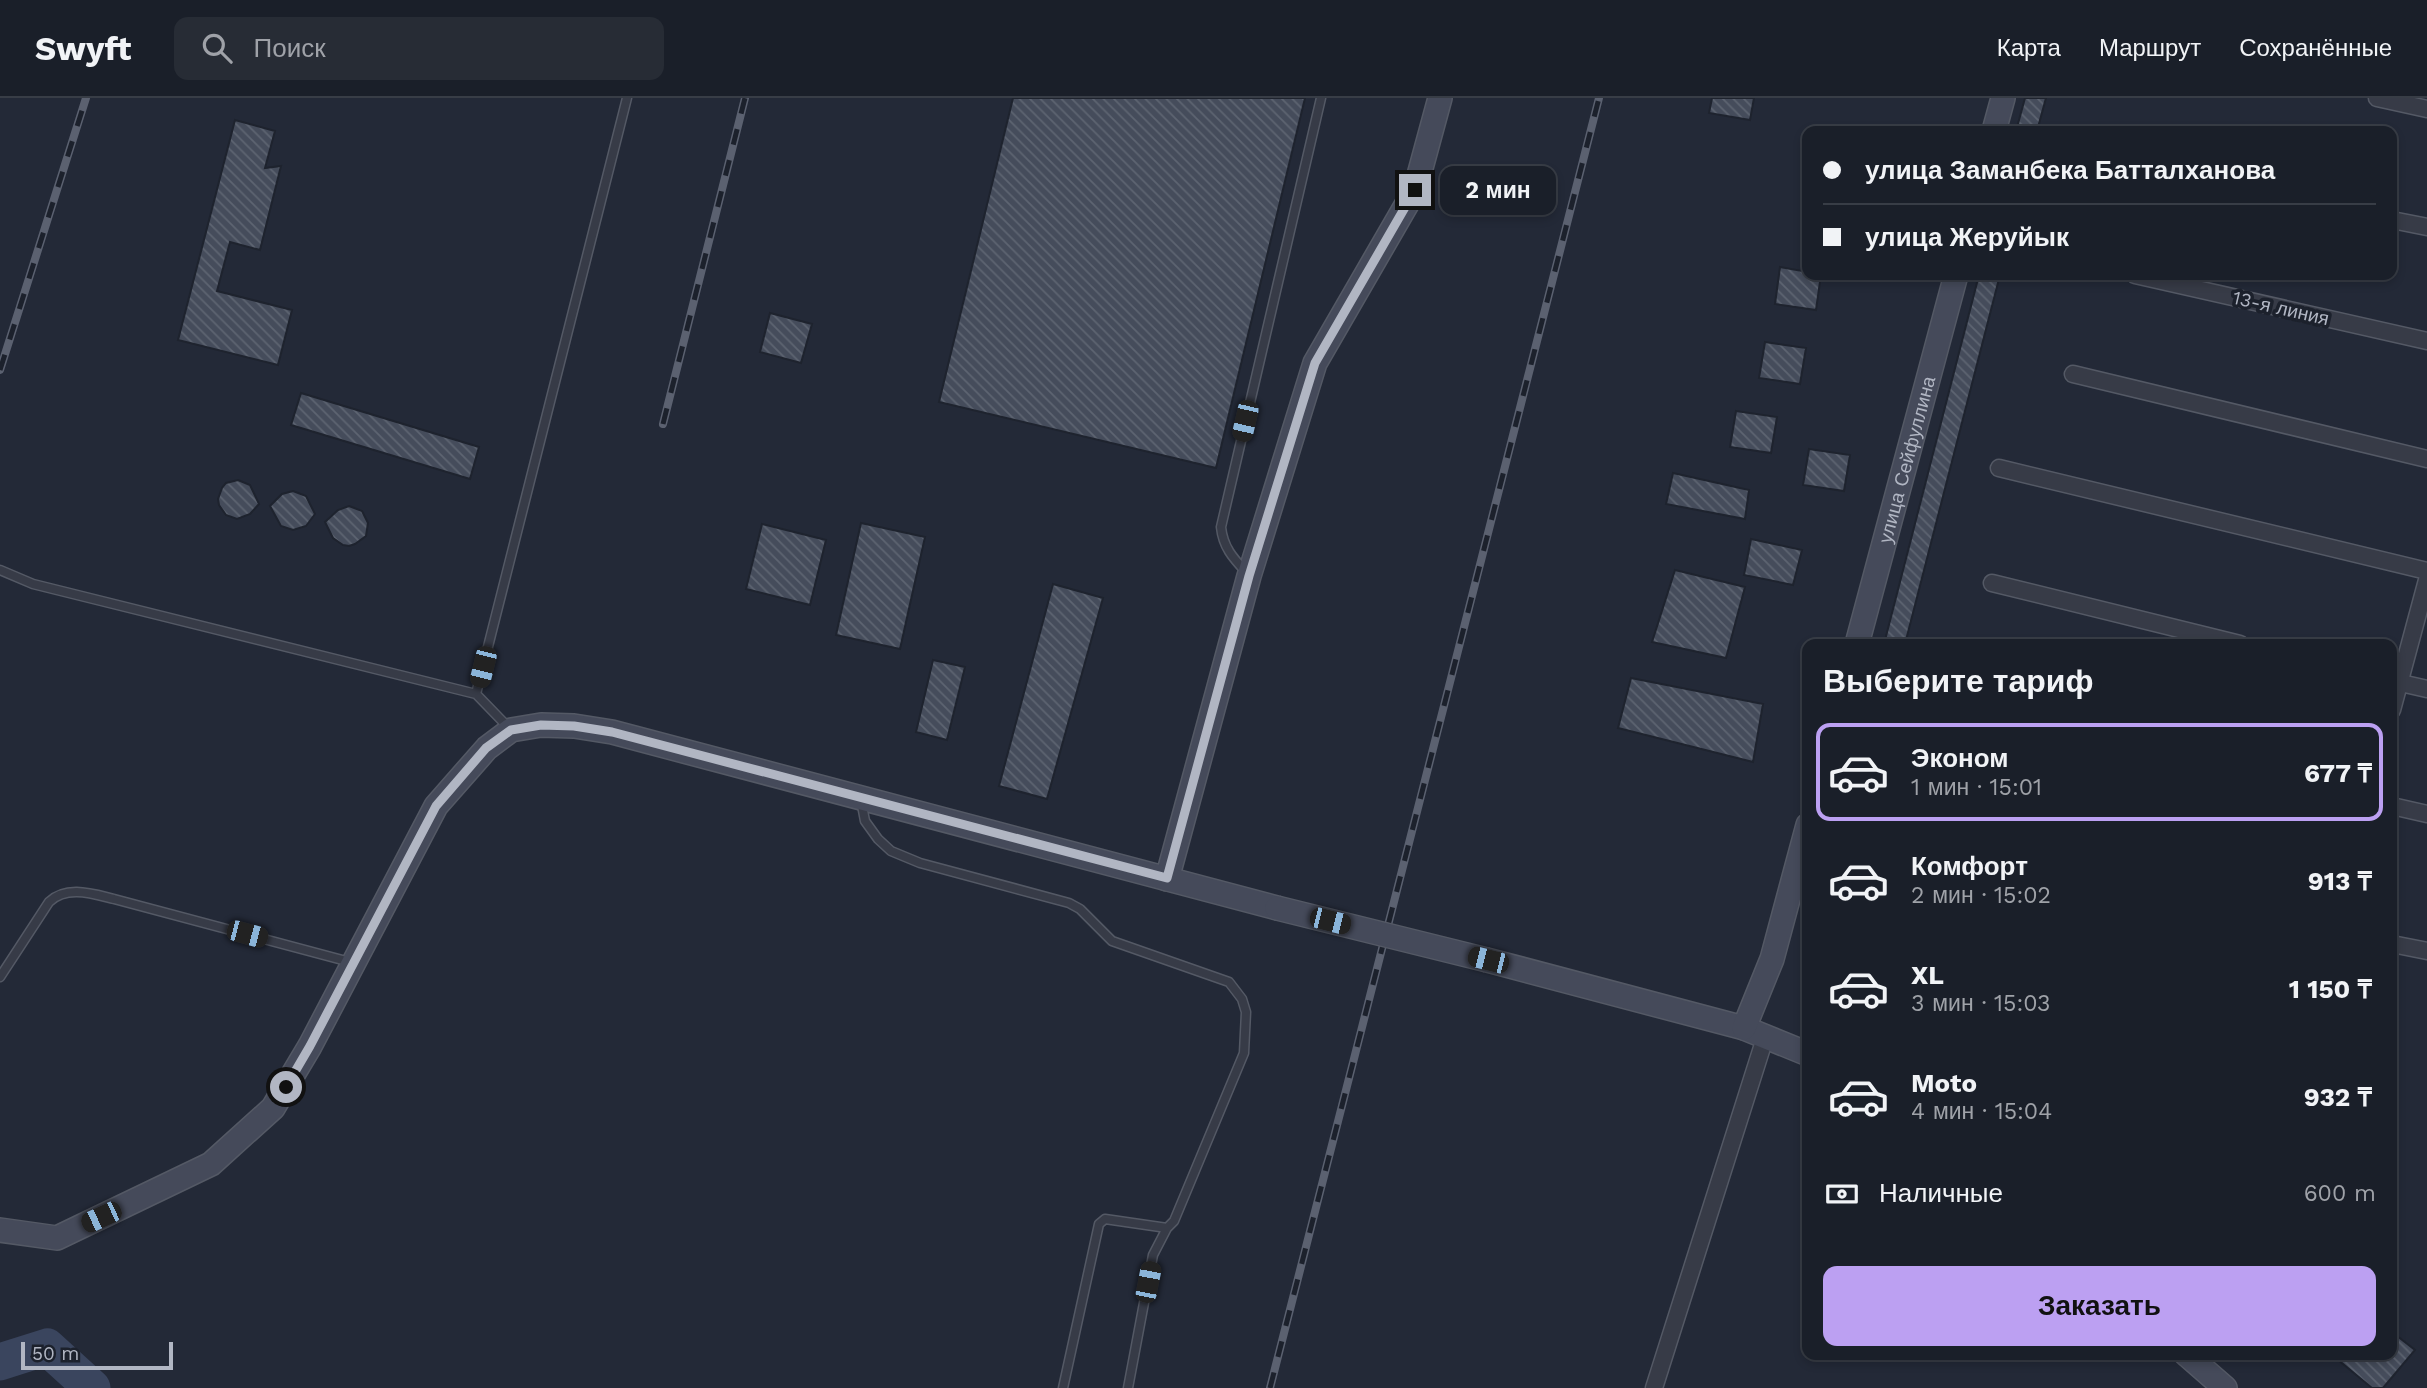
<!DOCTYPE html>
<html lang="ru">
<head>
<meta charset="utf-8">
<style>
  :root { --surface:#1a1f29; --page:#272c35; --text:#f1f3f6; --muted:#9fa2a8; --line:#383d46; --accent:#bca0f2 }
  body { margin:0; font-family:"Work Sans",sans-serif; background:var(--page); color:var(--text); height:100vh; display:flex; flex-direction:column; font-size:26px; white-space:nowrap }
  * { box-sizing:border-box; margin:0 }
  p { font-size:23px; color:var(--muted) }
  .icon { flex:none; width:38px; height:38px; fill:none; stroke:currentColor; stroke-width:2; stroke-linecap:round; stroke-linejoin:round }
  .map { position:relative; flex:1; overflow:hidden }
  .drawer { position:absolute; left:1802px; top:541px; width:595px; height:721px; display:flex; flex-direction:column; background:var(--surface); border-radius:14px; box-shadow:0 4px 10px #0003,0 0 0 2px var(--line) }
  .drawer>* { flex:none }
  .guide { position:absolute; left:1802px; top:28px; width:595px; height:154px; border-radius:14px; box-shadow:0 4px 10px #0003,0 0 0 2px var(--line); display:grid; align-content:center; height:154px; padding:0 21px; background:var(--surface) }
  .scale { position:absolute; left:21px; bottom:18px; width:152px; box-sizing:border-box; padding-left:7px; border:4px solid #b1b6c3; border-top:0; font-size:19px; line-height:24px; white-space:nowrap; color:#b1b6c3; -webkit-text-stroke:5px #1c212c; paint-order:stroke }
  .end { position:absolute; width:32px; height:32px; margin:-16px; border:9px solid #b1b6c3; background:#111; box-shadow:0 0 0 4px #111 }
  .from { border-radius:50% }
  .bubble { position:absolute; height:49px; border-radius:14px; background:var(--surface); box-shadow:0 4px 10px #0003,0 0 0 2px var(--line); font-size:23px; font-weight:700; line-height:49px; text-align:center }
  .car { position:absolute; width:21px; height:42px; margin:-21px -10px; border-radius:9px; box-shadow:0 0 5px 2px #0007; background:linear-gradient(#222 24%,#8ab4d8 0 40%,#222 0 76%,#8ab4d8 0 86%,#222 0) }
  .guide b { display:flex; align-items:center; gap:24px; height:66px; font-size:26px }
  .guide b+b { border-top:2px solid var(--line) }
  .guide i { width:18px; height:18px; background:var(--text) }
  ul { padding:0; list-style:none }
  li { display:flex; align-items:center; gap:21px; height:98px; margin:0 14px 10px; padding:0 7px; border:4px solid transparent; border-radius:14px }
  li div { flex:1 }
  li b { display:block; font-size:26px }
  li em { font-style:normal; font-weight:700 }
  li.selected { border-color:var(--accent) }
  li>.icon { width:63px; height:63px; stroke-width:1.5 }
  h2 { padding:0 21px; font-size:32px; line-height:84px }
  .pay { display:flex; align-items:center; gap:18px; height:77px; padding:0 21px; font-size:26px }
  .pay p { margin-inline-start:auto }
  .primary-button { display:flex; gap:14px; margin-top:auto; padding:14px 21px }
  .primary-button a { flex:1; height:80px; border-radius:14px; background:var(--accent); color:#111; font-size:28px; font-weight:700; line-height:80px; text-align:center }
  header { display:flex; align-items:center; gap:42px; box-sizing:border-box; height:98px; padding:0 35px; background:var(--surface); border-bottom:2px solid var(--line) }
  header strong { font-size:33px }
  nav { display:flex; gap:38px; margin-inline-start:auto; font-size:24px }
  .search { width:490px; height:63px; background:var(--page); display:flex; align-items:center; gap:18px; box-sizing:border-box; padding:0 24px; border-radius:14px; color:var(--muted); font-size:26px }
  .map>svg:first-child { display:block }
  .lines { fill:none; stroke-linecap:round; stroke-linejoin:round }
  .river { stroke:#3a455e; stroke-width:37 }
  .building { fill:url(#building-back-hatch); stroke:#1e232e; stroke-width:2 }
  .lane-casing { stroke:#545965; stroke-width:11 }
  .street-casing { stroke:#545965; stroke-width:19 }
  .secondary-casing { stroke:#545965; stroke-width:26 }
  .lane { stroke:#373b47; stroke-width:8 }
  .street { stroke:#373b47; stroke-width:16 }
  .secondary { stroke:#454a5a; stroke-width:23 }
  .rail-casing { stroke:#5b6170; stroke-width:8 }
  .rail { stroke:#1c212c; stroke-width:5; stroke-dasharray:16; stroke-linecap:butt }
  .secondary-bridge-casing { stroke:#545965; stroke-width:26; stroke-linecap:butt }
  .secondary-bridge { stroke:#454a5a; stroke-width:23 }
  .route { stroke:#b1b6c3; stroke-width:9 }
  .labels { text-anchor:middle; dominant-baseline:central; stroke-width:7; stroke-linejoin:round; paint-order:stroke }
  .street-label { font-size:19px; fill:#b1b6c3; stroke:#1c212c }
</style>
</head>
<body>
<header>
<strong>Swyft</strong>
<div class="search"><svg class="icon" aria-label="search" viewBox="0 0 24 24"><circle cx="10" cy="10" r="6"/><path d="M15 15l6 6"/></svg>Поиск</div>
<nav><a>Карта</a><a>Маршрут</a><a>Сохранённые</a></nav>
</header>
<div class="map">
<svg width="2427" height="1290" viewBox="0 0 2427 1290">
  <defs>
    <pattern id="building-back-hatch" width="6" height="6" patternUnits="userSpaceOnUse" patternTransform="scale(1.75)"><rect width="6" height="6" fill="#454c5b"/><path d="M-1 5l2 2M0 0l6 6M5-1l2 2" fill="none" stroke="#5d6471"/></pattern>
  </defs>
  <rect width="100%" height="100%" fill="#232937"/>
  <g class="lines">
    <path class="river" d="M0 1264 47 1249 92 1290"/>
  </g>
  <path class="building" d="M1013 0H1305L1216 370 939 304Z
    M1712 0H1754L1750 22 1709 15Z
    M2025 0H2046L2037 33H2016Z
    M235 22 275 33 265 70 281 68 260 152 230 144 217 193 292 212 278 267 178 242Z
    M1780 169 1808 174V177H1821L1816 212 1775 206Z
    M1979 177H2000L1905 546H1884Z
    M770 215 812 226 801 265 760 254Z
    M1765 244 1806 250 1800 286 1759 280Z
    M301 295 479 349 470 381 291 327Z
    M1736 313 1777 319 1771 355 1730 349Z
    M1809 351 1850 357 1844 393 1803 387Z
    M1673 375 1749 392 1745 421 1666 406Z
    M238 382 250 387 259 406 250 416 237 421 226 417 219 407 218 401 222 390 226 385Z
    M293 393 306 398 315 416 306 428 293 432 281 428 270 408 282 396Z
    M349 408 362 413 368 425 366 438 355 446 349 448 343 447 333 440 325 424 338 412Z
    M861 425 925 439 900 551 836 537Z
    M762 426 826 442 810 507 746 491Z
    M1751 441 1802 452 1793 487 1744 477Z
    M1675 472 1745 489 1726 560 1652 544Z
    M1053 486 1103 500 1047 701 999 688Z
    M933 562 965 569 947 642 916 634Z
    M1631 580 1763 606 1753 664 1618 630Z
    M2392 1234 2415 1252 2383 1290H2372L2331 1256H2392Z"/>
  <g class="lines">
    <g class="lane-casing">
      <path id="lane" d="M0 472 33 486 476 596 509 630
        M1246 474C1233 460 1223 449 1221 429L1321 0
        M476 596 627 0
        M861 702 865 723 878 741 891 753 920 765 1069 805 1080 811 1112 843 1229 884 1242 901 1246 914 1244 955 1174 1123 1167 1130 1153 1157 1128 1290
        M0 879 49 804C67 787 93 796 114 801L350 864
        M1063 1290 1099 1126 1105 1121 1167 1130"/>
    </g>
    <g class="street-casing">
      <path id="street" d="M2377 0 2427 11
        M2392 122 2427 129
        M2135 177 2427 243
        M2073 276 2427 361
        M1999 370 2427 473
        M1992 485 2240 546
        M2392 583 2427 591
        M2392 612 2427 482
        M2392 708 2427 716
        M2392 846 2427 853
        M1654 1290 1765 940"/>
    </g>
    <g class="secondary-casing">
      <g id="secondary">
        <path d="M1994 33 2003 0"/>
        <path id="s1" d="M1857 546 1956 177"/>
        <path d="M1167 781 1249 478 1315 265 1415 92 1440 0"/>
        <path d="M1487 862 1744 930 1808 956"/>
        <path d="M1744 930 1772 861 1808 727"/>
        <path d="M0 1132 57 1140 211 1066 273 1010 310 948 436 708 487 650 511 632 541 627 574 628 612 634 1277 810"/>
        <path d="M2186 1256 2225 1290"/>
      </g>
    </g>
    <use href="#lane" class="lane"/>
    <use href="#street" class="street"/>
    <use href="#secondary" class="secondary"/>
    <g class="rail-casing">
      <path id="rail" d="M0 272 86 0
        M663 326 745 0
        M1270 1290 1599 0"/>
    </g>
    <use href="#rail" class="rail"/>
    <g class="secondary-bridge-casing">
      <path id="secondary-bridge" d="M1277 810 1487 862"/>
    </g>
    <use href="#secondary-bridge" class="secondary-bridge"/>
  </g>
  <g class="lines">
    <path class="route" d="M286 989 310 948 436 708 486 650 511 632 541 627 574 628 612 634 1167 780 1249 478 1315 265 1415 92"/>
  </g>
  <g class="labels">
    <g class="street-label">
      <text transform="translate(2281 210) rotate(13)">13-я линия</text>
      <text stroke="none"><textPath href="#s1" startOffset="191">улица Сейфуллина</textPath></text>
    </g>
  </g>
</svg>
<div class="scale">50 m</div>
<i class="end from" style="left:286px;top:989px"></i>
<i class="end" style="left:1415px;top:92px"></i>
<div class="bubble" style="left:1440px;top:68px;width:116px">2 мин</div>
<i class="car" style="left:1245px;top:323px;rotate:193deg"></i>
<i class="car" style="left:483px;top:569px;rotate:194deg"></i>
<i class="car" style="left:1330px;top:823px;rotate:104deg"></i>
<i class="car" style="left:247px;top:836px;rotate:105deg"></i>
<i class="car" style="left:1488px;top:862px;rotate:284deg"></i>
<i class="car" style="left:101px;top:1119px;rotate:245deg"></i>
<i class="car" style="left:1148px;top:1184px;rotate:11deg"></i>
<div class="guide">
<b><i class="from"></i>улица Заманбека Батталханова</b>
<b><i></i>улица Жеруйык</b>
</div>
<section class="drawer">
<h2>Выберите тариф</h2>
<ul>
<li class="selected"><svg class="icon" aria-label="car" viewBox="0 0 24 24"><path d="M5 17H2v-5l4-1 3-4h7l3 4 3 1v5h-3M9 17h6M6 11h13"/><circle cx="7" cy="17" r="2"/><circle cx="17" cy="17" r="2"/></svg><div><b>Эконом</b><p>1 мин · 15:01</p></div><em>677 ₸</em></li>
<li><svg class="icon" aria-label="car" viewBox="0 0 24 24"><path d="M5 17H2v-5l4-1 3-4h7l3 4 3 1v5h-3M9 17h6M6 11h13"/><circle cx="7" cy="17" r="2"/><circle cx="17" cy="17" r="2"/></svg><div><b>Комфорт</b><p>2 мин · 15:02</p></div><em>913 ₸</em></li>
<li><svg class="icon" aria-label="car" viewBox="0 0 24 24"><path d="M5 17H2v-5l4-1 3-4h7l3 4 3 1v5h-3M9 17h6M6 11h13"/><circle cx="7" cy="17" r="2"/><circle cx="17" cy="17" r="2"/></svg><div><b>XL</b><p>3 мин · 15:03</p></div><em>1 150 ₸</em></li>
<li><svg class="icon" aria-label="car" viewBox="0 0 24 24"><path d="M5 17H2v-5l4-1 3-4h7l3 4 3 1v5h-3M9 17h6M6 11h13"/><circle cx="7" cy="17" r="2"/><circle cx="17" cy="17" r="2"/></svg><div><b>Moto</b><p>4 мин · 15:04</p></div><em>932 ₸</em></li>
</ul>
<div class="pay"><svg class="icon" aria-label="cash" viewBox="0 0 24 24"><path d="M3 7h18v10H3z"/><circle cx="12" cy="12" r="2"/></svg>Наличные<p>600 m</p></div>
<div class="primary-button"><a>Заказать</a></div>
</section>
</div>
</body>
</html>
